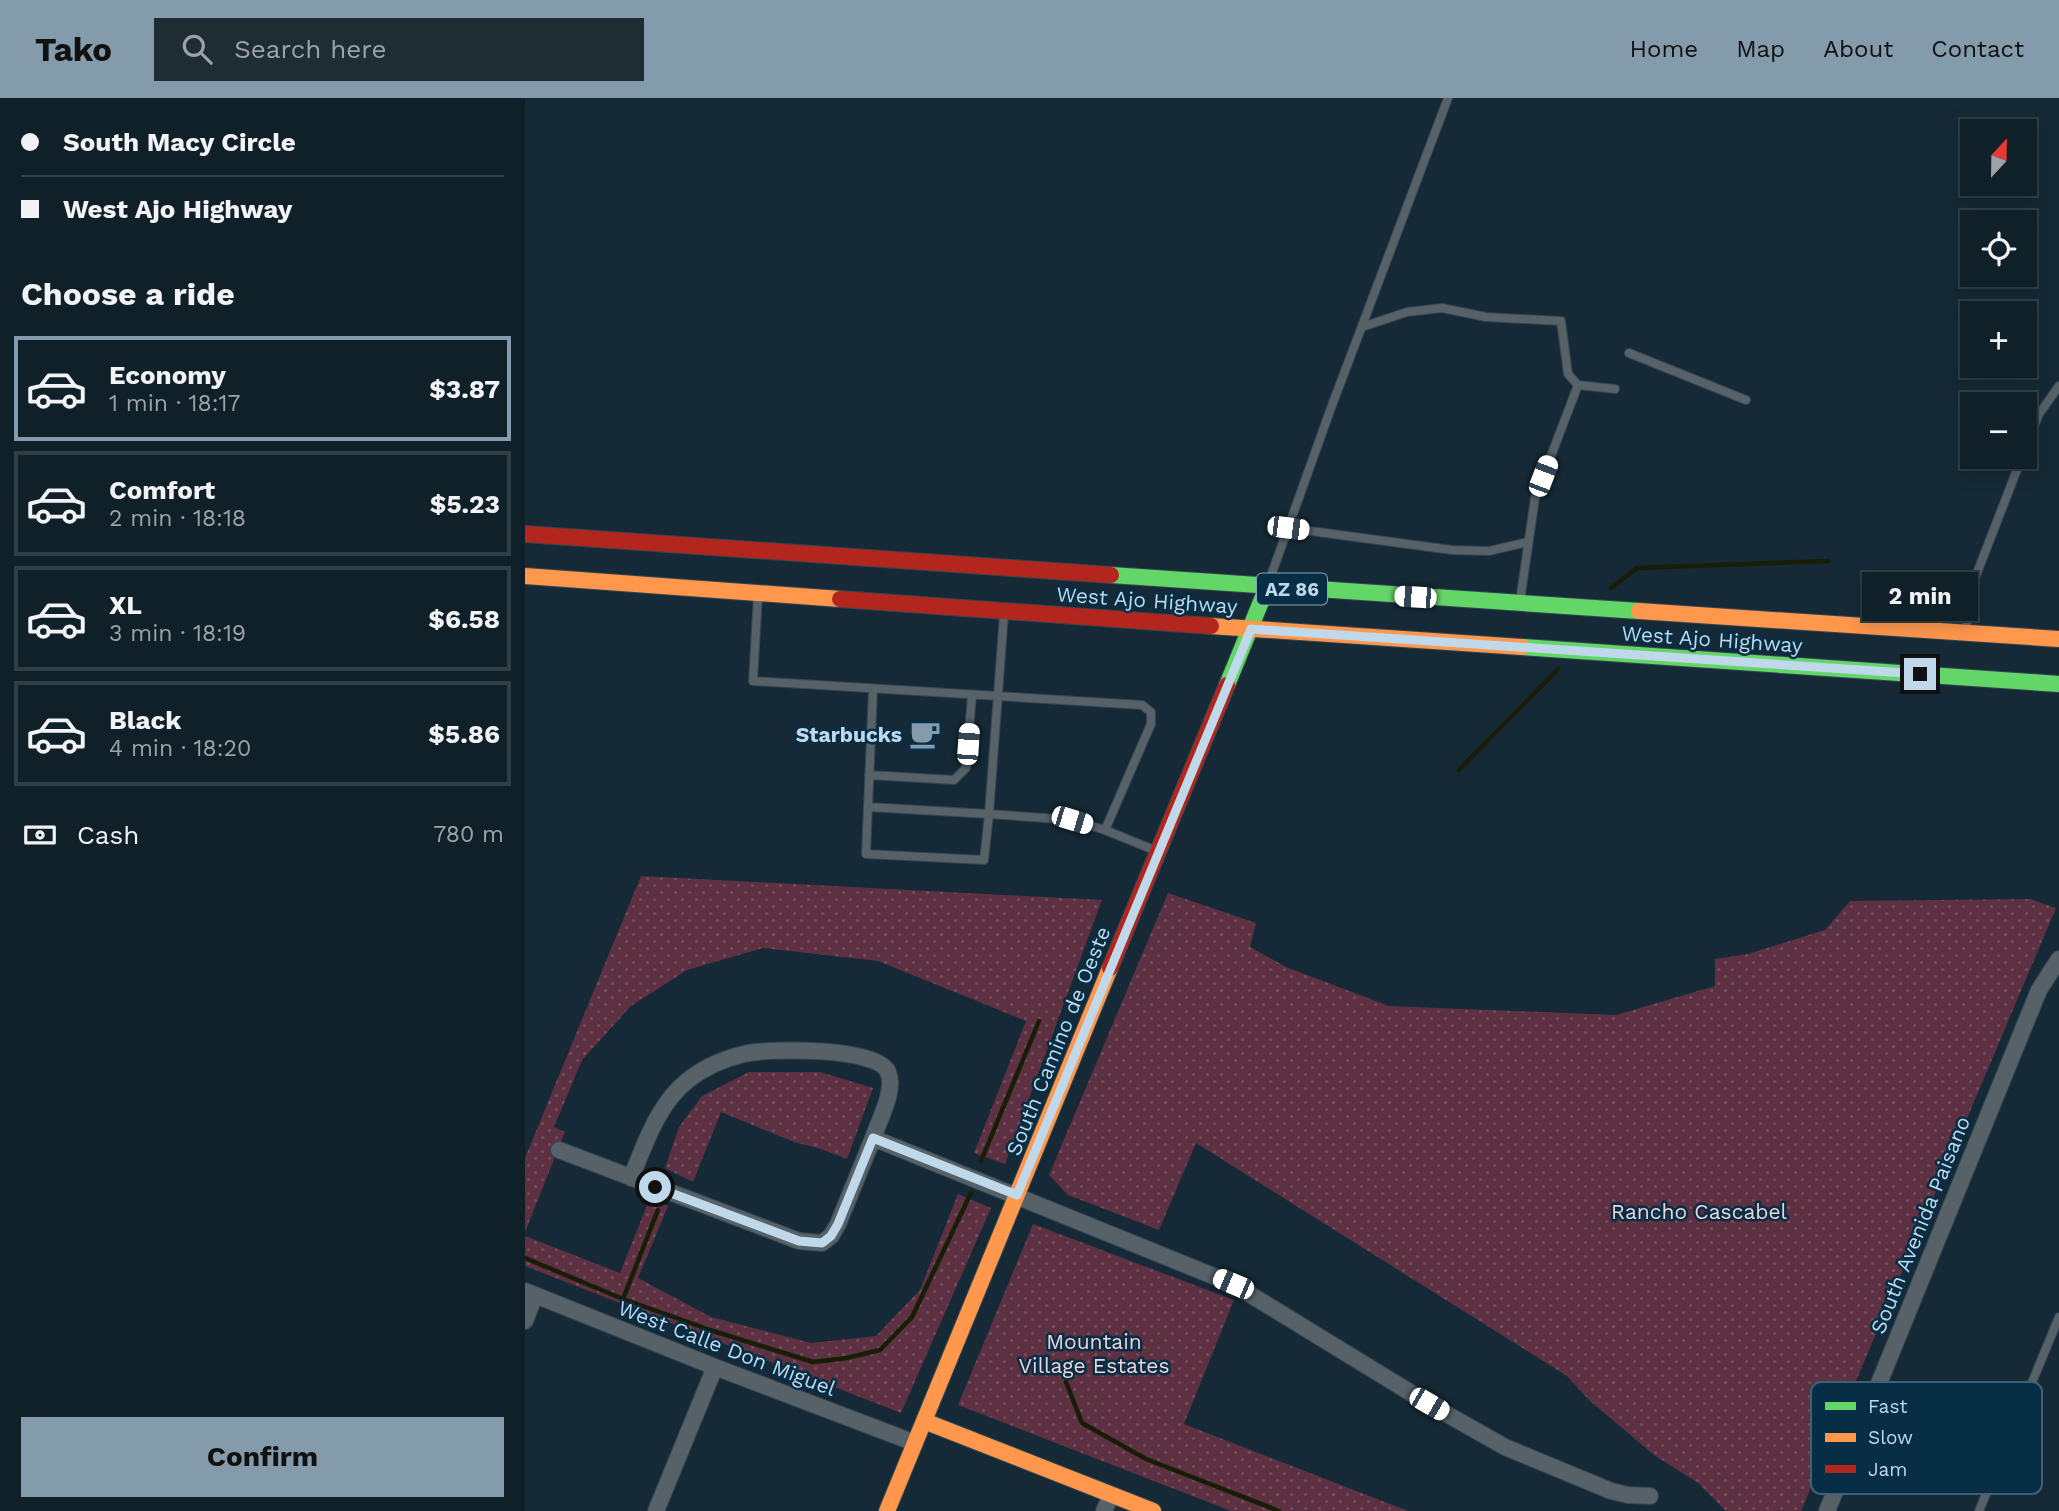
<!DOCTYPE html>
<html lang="en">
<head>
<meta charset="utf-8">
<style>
  :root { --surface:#102028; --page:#1e2d34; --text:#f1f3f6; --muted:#9ca3a8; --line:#303e45; --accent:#849bab }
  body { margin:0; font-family:"Work Sans",sans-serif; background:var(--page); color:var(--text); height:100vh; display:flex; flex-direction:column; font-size:26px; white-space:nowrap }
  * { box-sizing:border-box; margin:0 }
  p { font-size:23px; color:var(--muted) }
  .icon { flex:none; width:38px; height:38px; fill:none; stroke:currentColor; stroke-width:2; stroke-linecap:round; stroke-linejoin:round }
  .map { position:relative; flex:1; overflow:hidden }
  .sheet { display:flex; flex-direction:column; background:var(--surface); width:525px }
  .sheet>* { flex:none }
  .hud { display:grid; align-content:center; height:154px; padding:0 21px; background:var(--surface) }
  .needle { width:46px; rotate:22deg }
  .tools { position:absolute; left:1435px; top:21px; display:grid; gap:14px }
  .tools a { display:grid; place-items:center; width:77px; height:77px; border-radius:0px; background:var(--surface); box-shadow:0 4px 18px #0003,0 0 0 2px var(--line); font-size:35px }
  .end { position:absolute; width:32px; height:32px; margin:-16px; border:9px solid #bfd8ea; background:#111; box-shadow:0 0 0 4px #111 }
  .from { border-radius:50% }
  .bubble { position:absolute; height:49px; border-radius:0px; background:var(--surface); box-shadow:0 4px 18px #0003,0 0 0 2px var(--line); font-size:23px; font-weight:700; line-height:49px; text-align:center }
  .car { position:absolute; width:21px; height:42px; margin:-21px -10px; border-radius:9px; box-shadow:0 0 5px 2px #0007; background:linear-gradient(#fff 24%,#345 0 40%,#fff 0 76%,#345 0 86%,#fff 0) }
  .hud b { display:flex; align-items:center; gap:24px; height:66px; font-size:26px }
  .hud b+b { border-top:2px solid var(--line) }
  .hud i { width:18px; height:18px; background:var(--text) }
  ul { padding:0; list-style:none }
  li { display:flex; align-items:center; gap:21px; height:105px; margin:0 14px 10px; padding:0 7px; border:4px solid var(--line); border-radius:0px }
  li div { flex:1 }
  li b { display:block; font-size:26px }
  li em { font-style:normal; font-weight:700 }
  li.current { border-color:var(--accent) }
  li>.icon { width:63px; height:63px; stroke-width:1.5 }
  h2 { padding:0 21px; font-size:32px; line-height:84px }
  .pay { display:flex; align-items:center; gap:18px; height:77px; padding:0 21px; font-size:26px }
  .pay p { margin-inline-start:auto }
  .primary-button { display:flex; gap:14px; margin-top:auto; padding:14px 21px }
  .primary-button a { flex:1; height:80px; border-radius:0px; background:var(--accent); color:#111; font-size:28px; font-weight:700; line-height:80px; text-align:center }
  header { display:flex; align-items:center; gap:42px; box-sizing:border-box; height:98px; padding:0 35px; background:var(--accent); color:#111 }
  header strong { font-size:33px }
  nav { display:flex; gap:38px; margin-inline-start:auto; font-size:24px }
  .search { width:490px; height:63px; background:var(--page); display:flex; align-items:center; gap:18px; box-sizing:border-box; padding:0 24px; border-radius:0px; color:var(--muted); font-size:26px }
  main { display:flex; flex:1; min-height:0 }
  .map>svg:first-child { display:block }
  .park { fill:url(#park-dots) }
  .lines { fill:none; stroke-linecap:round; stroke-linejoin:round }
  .stream { stroke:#171e05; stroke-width:4.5 }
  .lane-casing { stroke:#334550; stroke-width:10 }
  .street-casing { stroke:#334550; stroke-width:18 }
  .fast-casing { stroke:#334550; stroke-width:18 }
  .slow-casing { stroke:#334550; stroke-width:18 }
  .jam-casing { stroke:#334550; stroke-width:18 }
  .lane { stroke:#566168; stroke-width:8 }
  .street { stroke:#566168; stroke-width:16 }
  .fast { stroke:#63d668; stroke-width:16 }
  .slow { stroke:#ff974d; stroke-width:16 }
  .jam { stroke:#b3261e; stroke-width:16 }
  .route { stroke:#bfd8ea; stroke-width:9 }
  .labels { text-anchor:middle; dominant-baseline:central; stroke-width:5; stroke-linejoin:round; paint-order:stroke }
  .shield { fill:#072e44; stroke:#88a5b8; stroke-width:2 }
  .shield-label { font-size:19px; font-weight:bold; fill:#bfd8ea }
  .street-label { font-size:21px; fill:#bfd8ea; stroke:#072e44 }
  .poi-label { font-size:21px; font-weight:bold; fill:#bfd8ea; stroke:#072e44; text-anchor:end }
  .park-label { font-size:21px; fill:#eed3da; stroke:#072e44 }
  .key { fill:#072e44; stroke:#3e6176; stroke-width:2 }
  .key-label { font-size:19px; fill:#bfd8ea }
</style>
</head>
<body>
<header>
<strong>Tako</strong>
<div class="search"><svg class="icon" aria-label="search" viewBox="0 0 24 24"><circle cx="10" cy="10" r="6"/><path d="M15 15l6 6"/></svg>Search here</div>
<nav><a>Home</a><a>Map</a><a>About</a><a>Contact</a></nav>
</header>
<main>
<section class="sheet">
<div class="hud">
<b><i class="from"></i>South Macy Circle</b>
<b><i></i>West Ajo Highway</b>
</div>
<h2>Choose a ride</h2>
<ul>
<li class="current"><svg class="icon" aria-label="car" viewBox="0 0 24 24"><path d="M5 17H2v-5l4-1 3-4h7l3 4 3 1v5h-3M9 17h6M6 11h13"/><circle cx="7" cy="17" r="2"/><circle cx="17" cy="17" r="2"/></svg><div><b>Economy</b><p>1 min · 18:17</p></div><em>$3.87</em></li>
<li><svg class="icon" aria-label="car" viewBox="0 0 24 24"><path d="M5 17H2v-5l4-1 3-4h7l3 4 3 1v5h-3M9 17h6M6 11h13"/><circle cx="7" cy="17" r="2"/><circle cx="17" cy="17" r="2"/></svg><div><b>Comfort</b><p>2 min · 18:18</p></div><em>$5.23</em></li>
<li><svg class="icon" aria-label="car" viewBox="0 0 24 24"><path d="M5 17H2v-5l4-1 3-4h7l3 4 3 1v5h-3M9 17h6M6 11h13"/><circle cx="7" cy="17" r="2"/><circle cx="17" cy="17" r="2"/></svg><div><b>XL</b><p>3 min · 18:19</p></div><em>$6.58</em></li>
<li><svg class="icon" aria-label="car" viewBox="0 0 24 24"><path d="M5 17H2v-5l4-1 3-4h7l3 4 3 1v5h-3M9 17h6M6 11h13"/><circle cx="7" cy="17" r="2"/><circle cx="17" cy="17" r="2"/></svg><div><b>Black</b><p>4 min · 18:20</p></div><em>$5.86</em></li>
</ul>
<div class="pay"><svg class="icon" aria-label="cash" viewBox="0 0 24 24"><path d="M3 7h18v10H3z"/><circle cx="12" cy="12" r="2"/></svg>Cash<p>780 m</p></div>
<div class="primary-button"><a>Confirm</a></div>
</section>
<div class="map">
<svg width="1534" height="1413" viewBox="0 0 1534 1413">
  <defs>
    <pattern id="park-dots" width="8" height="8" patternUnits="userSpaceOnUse" patternTransform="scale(1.75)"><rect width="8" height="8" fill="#5d3042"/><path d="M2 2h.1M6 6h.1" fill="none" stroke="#724d5d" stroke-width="1.8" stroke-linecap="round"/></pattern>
  </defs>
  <rect width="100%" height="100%" fill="#152a36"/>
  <path class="park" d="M116 778 577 802 480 1066 449 1055 501 923 353 863 238 850 162 872 106 908 57 962 29 1029 40 1034 0 1134V1060Z
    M643 795 731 825 725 849 761 869 864 908 1091 917 1190 888V861L1223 856 1300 832 1325 803 1505 801 1531 810 1276 1413H1201L1173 1385 1129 1357 1064 1302 1042 1278 671 1045 634 1132 543 1097 524 1077Z
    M224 974H295L348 990 322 1061 293 1050 269 1044 196 1014 168 1084 140 1070 154 1029 177 998Z
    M433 1096 466 1110 376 1315 0 1168V1138L95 1175 125 1100 143 1108 113 1180 186 1219 286 1245 351 1238 395 1192Z
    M508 1126 709 1202 659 1326 883 1413H706L433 1307Z"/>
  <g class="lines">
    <path class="stream" d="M1086 490 1112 470 1303 463
      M934 672 1033 571
      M456 1063 514 923
      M0 1160 98 1201 185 1232 288 1264 322 1260 355 1252 387 1219 446 1095
      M98 1201 133 1112
      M541 1284 557 1325 621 1361 754 1413"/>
    <g class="lane-casing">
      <path id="lane" d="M837 229 882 214 917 210 961 219 1036 223 1043 276 1053 287
        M1104 255 1221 302
        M1500 352 1514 316 1534 288
        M763 430 927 452 964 453 1003 444
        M743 486 806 310 923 0
        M233 497 228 583 617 607 626 614V626L580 732 634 754
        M995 503 1010 400 1053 287 1090 291
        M479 516 464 716 547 722 580 732
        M1442 531V508L1445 493 1497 359
        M344 677 429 682 441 670 447 597
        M343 709 464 716 459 762 341 756 348 591
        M1454 1413 1534 1219"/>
    </g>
    <g class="street-casing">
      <path id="street" d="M34 1052 274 1143 297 1145 306 1138 313 1126 348 1040 708 1186 904 1306 980 1349 1086 1393 1103 1397 1125 1398
        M106 1080C120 1046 133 1006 162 983 179 969 198 961 219 956 243 950 353 949 363 974 371 992 354 1022 348 1040
        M0 1193 190 1269 390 1345
        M0 1223 10 1197
        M131 1413 190 1269
        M579 1413 586 1397
        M1302 1413 1514 892 1534 861"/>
    </g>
    <g class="fast-casing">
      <path id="fast" d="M586 477 1114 513
        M997 549 1534 586
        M702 587 742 489"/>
    </g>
    <g class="slow-casing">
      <path id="slow" d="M0 478 315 501
        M1114 513 1534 541
        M686 528 997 549
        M399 1323 628 1413
        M362 1413 585 870"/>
    </g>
    <g class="jam-casing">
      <path id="jam" d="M0 436 586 477
        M315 501 686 528
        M585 870 702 587"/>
    </g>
    <use href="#lane" class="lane"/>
    <use href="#street" class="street"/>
    <use href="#fast" class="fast"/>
    <use href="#slow" class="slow"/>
    <use href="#jam" class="jam"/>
  </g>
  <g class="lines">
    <path class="route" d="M130 1089 274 1143 297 1145 306 1138 313 1126 348 1040 492 1097 726 531 1395 576"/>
  </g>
  <defs>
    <g id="cafe-bare" transform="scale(2.415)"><path d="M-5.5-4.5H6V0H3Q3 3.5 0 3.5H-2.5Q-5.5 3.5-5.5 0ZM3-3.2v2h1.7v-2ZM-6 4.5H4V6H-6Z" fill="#849bab" stroke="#072e44" stroke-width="2.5" paint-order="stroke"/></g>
  </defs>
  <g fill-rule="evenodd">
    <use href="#cafe-bare" x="400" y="636"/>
  </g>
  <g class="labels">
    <rect class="shield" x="732" y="475.5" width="70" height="31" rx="5"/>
    <g class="shield-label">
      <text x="767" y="491">AZ 86</text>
    </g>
    <g class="street-label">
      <text transform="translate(622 502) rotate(4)">West Ajo Highway</text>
      <text transform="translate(1187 541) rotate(4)">West Ajo Highway</text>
      <text transform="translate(533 943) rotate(-68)">South Camino de Oeste</text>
      <text transform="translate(1395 1127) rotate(-68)">South Avenida Paisano</text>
      <text transform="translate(202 1250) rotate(21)">West Calle Don Miguel</text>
    </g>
    <g class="poi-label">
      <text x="377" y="636">Starbucks</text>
    </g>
    <g class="park-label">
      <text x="1174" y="1113">Rancho Cascabel</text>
      <text x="569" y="1243">Mountain<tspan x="569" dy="24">Village Estates</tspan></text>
    </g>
  </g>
  <rect x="1286" y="1284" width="231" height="112" rx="10" class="key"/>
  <rect x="1300" y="1304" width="31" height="8" fill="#63d668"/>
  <rect x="1300" y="1335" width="31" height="9" fill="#ff974d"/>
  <rect x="1300" y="1367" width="31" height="8" fill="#b3261e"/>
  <g class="key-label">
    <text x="1343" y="1315">Fast</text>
    <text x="1343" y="1346">Slow</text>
    <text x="1343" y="1378">Jam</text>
  </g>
</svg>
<div class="tools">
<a><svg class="needle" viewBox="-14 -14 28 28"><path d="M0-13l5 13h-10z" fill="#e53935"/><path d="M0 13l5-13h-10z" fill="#9ca3a8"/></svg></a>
<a><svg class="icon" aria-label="locate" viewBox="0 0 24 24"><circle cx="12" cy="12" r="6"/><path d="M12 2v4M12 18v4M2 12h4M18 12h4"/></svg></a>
<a>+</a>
<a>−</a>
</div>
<i class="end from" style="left:130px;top:1089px"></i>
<i class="end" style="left:1395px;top:576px"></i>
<div class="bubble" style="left:1337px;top:474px;width:116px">2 min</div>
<i class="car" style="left:1018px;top:378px;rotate:21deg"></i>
<i class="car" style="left:763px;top:430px;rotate:97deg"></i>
<i class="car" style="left:890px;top:499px;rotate:274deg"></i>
<i class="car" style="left:443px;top:646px;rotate:4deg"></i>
<i class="car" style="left:547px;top:722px;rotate:107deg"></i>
<i class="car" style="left:708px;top:1186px;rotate:293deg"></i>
<i class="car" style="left:904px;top:1306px;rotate:120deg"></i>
</div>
</main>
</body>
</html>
